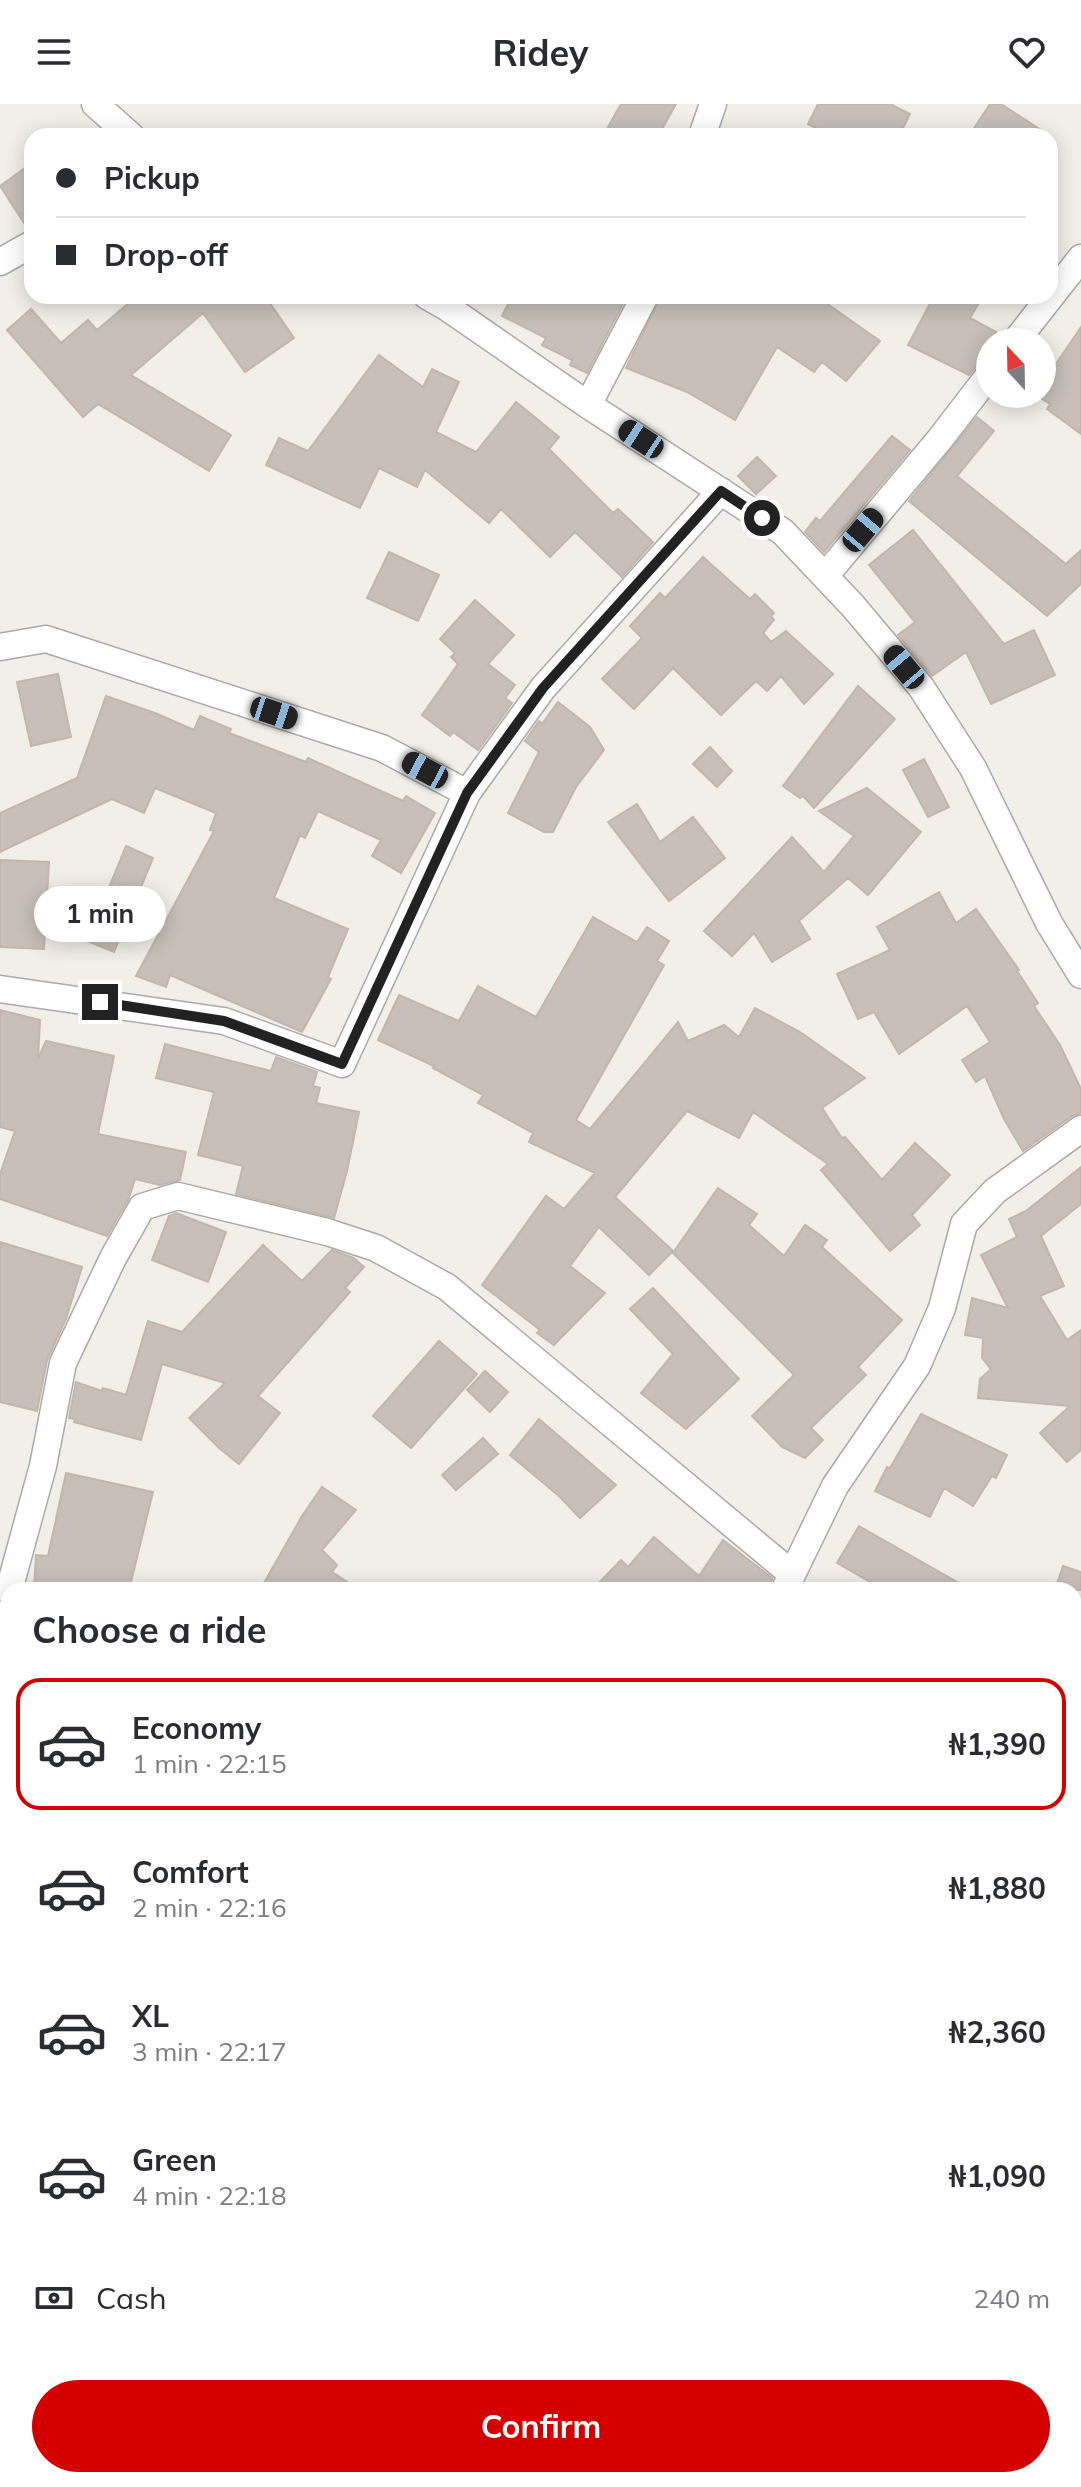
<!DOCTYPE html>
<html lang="en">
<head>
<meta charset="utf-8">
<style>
  :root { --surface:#fff; --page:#f7f7f7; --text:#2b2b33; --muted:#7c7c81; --line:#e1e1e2; --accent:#d40000 }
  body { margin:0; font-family:Mulish,sans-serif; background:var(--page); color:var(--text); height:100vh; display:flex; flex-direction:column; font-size:30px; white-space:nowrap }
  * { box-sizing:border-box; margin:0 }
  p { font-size:26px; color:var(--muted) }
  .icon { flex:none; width:44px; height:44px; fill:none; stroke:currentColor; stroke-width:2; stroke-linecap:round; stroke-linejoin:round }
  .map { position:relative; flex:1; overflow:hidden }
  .sheet { position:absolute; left:0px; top:1478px; width:1082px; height:906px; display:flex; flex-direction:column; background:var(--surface); border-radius:24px 24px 0 0; box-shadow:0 4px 20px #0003 }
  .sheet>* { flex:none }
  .guide { position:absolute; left:24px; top:24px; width:1034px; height:176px; border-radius:24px; box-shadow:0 4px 20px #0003; display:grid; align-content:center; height:176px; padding:0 32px; background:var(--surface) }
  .needle { width:52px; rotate:338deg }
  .controls { position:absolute; left:976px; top:224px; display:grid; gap:16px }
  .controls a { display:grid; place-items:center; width:80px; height:80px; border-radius:50%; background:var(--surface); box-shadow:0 4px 20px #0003; font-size:40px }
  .end { position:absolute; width:36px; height:36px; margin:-18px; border:10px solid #222; background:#fff; box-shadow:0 0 0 4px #fff }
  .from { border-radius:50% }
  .bubble { position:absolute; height:56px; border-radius:28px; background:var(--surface); box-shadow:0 4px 20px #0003; font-size:26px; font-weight:700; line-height:56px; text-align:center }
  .car { position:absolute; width:24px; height:48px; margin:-24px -12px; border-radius:10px; box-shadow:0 0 6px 2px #0007; background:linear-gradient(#222 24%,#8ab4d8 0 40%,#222 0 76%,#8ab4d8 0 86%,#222 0) }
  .guide b { display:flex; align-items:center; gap:28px; height:76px; font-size:30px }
  .guide b+b { border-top:2px solid var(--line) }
  .guide i { width:20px; height:20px; background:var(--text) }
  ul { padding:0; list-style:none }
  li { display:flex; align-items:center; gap:24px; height:132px; margin:0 16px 12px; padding:0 16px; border:4px solid transparent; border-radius:24px }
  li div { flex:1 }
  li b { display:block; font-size:30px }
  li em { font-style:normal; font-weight:700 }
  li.current { border-color:var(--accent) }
  li>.icon { width:72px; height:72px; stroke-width:1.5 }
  h2 { padding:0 32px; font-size:36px; line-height:96px }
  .pay { display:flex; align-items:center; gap:20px; height:88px; padding:0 32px; font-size:30px }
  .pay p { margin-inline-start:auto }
  .primary-button { display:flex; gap:16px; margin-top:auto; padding:16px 32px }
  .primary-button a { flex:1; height:92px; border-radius:48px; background:var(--accent); color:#fff; font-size:32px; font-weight:700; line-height:92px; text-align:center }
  header { display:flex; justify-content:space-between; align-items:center; height:104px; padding:0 32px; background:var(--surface); font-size:36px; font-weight:700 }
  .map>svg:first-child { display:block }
  .building { fill:#c7bfb8; stroke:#c4b6ab; stroke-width:2 }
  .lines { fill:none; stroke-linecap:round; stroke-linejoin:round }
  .street-casing { stroke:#a9a9a9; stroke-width:29 }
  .secondary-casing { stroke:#707d05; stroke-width:41 }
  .street { stroke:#fff; stroke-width:26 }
  .secondary { stroke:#f7fabf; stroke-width:38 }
  .route { stroke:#222; stroke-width:10 }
</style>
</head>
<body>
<header><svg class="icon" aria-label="menu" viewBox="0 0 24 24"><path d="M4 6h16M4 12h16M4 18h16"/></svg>Ridey<svg class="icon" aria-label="heart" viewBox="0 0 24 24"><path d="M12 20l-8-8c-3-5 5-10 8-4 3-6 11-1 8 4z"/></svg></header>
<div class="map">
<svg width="1081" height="2383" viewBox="0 0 1081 2383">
  <rect width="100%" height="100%" fill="#f2efe9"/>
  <path class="building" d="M621 0H676L658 32H603Z
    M818 0H890L910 10 899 32H831L808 20Z
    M990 0H1001L1050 32H969Z
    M32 59V124L28 125 0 82Z
    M137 192H265L294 234 245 268 203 209 131 271 231 331 209 367 98 300 83 313 7 226 31 205 61 239 88 216 97 226Z
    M512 192H627L587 269 570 261 572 256 542 241 546 234 502 212Z
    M661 192H816L880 237 846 277 822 258 814 268 777 243 735 316 687 288 626 264Z
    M934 192H983L970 214 996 228 980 258 969 271 908 241Z
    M1081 223V330L1047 305 1050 300 1042 295V261L1051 267Z
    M379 251 423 283 432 265 459 278 436 328 476 348 516 298 559 333 549 345 613 409 618 405 653 438 622 473 575 428 550 453 501 405 489 419 425 366 417 383 379 364 360 404 266 361 279 334 308 347Z
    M977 313 994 327 957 372 1066 460 1081 446V480L1047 512 909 397Z
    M892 332 910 346 824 448 805 428 816 414 820 417Z
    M757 353 776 372 756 390 738 372Z
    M913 426 1004 540 1034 526 1055 571 991 600 966 548 932 572 898 531 915 518 869 461Z
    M389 448 439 471 418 517 367 494Z
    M703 453 750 495 755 490 774 509 771 512 774 516 763 529 771 538 786 527 833 570 804 600 781 572 767 587 756 577 721 611 673 564 634 605 602 575 642 534 630 522 660 489 665 494Z
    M475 496 514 531 488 560 515 581 505 594 512 599 478 646 453 628 450 632 422 611 458 560 451 553 455 549 440 535Z
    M58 570 71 633 31 642 17 578Z
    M858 582 895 615 814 704 803 692 800 694 783 682Z
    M106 592 155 609 194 626 200 612 231 625 229 629 306 658 308 654 403 697 406 692 435 709 401 769 372 752 381 736 318 707 305 734 300 731 274 794 348 825 328 873 331 875 302 928 170 871 166 883 136 872 214 727 210 726 216 709 155 684 144 709 112 695 0 748V709L77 674Z
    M558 598 590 623 604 646 576 683 553 728H544L508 709 539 648 525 637 539 617 542 620Z
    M710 643 732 667 717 683 693 660Z
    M924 655 949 703 928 713 903 666Z
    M867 684 921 728 868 791 848 774 799 817 810 835 772 858 754 829 732 852 704 827 792 733 824 768 854 732 819 707Z
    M637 700 660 738 693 713 725 754 669 797 608 718Z
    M126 742 153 754 114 848 87 837Z
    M0 756 49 758 44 845 0 843Z
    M939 788 956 819 976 805 1019 866 1017 867 1038 899 1034 902 1060 941 1081 985V1009L1072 1012 1023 1047 1004 1015 985 972 976 978 962 956 990 938 967 902 899 950 874 908 858 915 837 870 890 846 877 823Z
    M593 813 637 838 647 823 669 837 657 857 664 861 576 1016 590 1025 678 918 688 937 724 921 739 933 755 904 800 928 865 974 822 1004 842 1034 845 1033 882 1076 915 1039 950 1071 912 1111 920 1121 890 1147 821 1066 828 1060 753 1008 739 1034 687 1007 615 1093 673 1147 649 1171 599 1123 570 1162 605 1189 554 1241 537 1229 540 1226 482 1181 546 1092 564 1105 595 1069 529 1038 533 1029 478 999 483 991 433 964 434 962 378 936 399 891 459 917 478 882 536 913Z
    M0 906 40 916 38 955 46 937 114 952 98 1030 186 1048 180 1076 160 1081 135 1075 129 1094 107 1132 0 1095V1070L15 1027 0 1023Z
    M165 940 271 967 276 953 317 968 313 982 320 984 316 999 359 1008 347 1067 334 1114 236 1090 243 1062 198 1051 214 988 156 974Z
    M1081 1063V1100L1041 1132 1064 1182 1040 1192 1067 1236 1081 1226V1346L1067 1358 1040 1329 1070 1302 978 1294 980 1275 991 1265 982 1254 983 1234 965 1231 972 1194 1008 1204 981 1151 1017 1133 1009 1115 1026 1107Z
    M718 1084 757 1110 749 1121 784 1152 805 1121 827 1136 822 1143 902 1216 858 1263 866 1271 811 1324 823 1336 805 1354 782 1343 752 1312 794 1271 673 1149Z
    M176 1109 226 1128 208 1178 152 1156 169 1112Z
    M0 1138 82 1163 66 1215 47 1256 37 1307 0 1298Z
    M263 1141 302 1177 332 1146 354 1154 364 1163 345 1184 350 1188 258 1292 280 1309 239 1360 219 1344 189 1314 225 1279 162 1260 141 1336 74 1318 75 1315 69 1314 76 1278 102 1287 103 1284 126 1291 148 1217 182 1228Z
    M653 1184 739 1275 686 1325 641 1289 673 1250 630 1205Z
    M439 1237 477 1270 411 1344 373 1312Z
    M485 1267 508 1288 490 1308 467 1286Z
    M921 1310 1007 1351 996 1374 992 1372 973 1402 944 1384 930 1413 875 1387 887 1363 890 1364Z
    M539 1315 616 1381 580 1414 559 1392 510 1351Z
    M483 1334 498 1350 456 1386 442 1371Z
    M66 1369 153 1388 129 1486H34L36 1451 48 1452Z
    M322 1383 356 1406 322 1446 337 1461 332 1468 360 1486H260L302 1412Z
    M859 1422 971 1486H884L837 1459Z
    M654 1433 699 1472 723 1436 772 1474 771 1486H592L621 1456 628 1463Z
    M1063 1462 1081 1468V1486H1055Z"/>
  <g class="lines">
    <g class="street-casing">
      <path id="street" d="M95 0 131 32
        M702 32 713 0
        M0 158 32 140
        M427 192 448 204 588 301 783 428 853 502 921 583 973 664 1049 819 1081 871
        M1015 238 1081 154
        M588 301 645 192
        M825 472 940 335 990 270
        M0 543 46 535 382 644 467 689
        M0 885 224 917 342 960 467 689 543 584 721 387
        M786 1483 835 1382 917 1262 942 1204 964 1120 995 1087 1081 1025
        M9 1486 43 1362 63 1259 113 1154 142 1103 178 1092 327 1128 376 1144 447 1183 792 1470
        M0 1577 8 1568
        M1074 1620 1081 1610
        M1074 2211 1081 2199
        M1066 2376 1071 2383
        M205 2383 210 2376
        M556 2383 562 2376
        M652 2383 654 2376"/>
    </g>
    <g class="secondary-casing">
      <path id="secondary" d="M0 2170 8 2173
        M586 2376 608 2383"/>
    </g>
    <use href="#street" class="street"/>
    <use href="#secondary" class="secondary"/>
  </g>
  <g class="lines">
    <path class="route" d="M100 898 224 917 342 960 467 689 543 584 721 387 762 414"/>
  </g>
</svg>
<div class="controls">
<a><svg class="needle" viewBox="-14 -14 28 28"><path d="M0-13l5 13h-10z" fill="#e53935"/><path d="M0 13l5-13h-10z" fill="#7c7c81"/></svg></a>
</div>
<i class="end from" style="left:762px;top:414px"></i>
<i class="end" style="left:100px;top:898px"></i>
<div class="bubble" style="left:34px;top:782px;width:132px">1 min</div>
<i class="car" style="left:641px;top:335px;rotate:303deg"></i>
<i class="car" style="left:863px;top:426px;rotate:40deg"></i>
<i class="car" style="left:904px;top:563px;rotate:320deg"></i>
<i class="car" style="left:274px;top:609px;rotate:108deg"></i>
<i class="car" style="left:425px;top:666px;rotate:298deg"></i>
<div class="guide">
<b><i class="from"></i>Pickup</b>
<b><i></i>Drop-off</b>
</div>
<section class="sheet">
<h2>Choose a ride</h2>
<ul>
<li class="current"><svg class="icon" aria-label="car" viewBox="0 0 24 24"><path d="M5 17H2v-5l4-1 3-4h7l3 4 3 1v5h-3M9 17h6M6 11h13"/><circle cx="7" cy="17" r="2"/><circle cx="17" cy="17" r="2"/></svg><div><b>Economy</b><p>1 min · 22:15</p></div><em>₦1,390</em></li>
<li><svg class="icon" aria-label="car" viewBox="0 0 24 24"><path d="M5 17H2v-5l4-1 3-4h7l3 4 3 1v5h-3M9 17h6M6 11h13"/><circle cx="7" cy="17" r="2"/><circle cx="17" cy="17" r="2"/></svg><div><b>Comfort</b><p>2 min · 22:16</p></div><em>₦1,880</em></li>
<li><svg class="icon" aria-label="car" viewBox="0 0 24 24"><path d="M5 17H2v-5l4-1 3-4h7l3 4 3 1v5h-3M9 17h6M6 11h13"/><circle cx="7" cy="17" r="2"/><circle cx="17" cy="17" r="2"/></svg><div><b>XL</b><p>3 min · 22:17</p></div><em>₦2,360</em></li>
<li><svg class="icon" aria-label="car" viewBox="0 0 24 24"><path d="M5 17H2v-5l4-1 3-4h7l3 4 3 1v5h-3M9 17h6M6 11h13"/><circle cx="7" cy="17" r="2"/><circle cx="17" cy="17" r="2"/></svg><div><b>Green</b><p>4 min · 22:18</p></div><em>₦1,090</em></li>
</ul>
<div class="pay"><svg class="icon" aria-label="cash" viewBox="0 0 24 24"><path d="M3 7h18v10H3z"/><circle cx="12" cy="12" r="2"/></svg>Cash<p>240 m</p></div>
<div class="primary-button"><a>Confirm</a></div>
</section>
</div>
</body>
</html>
